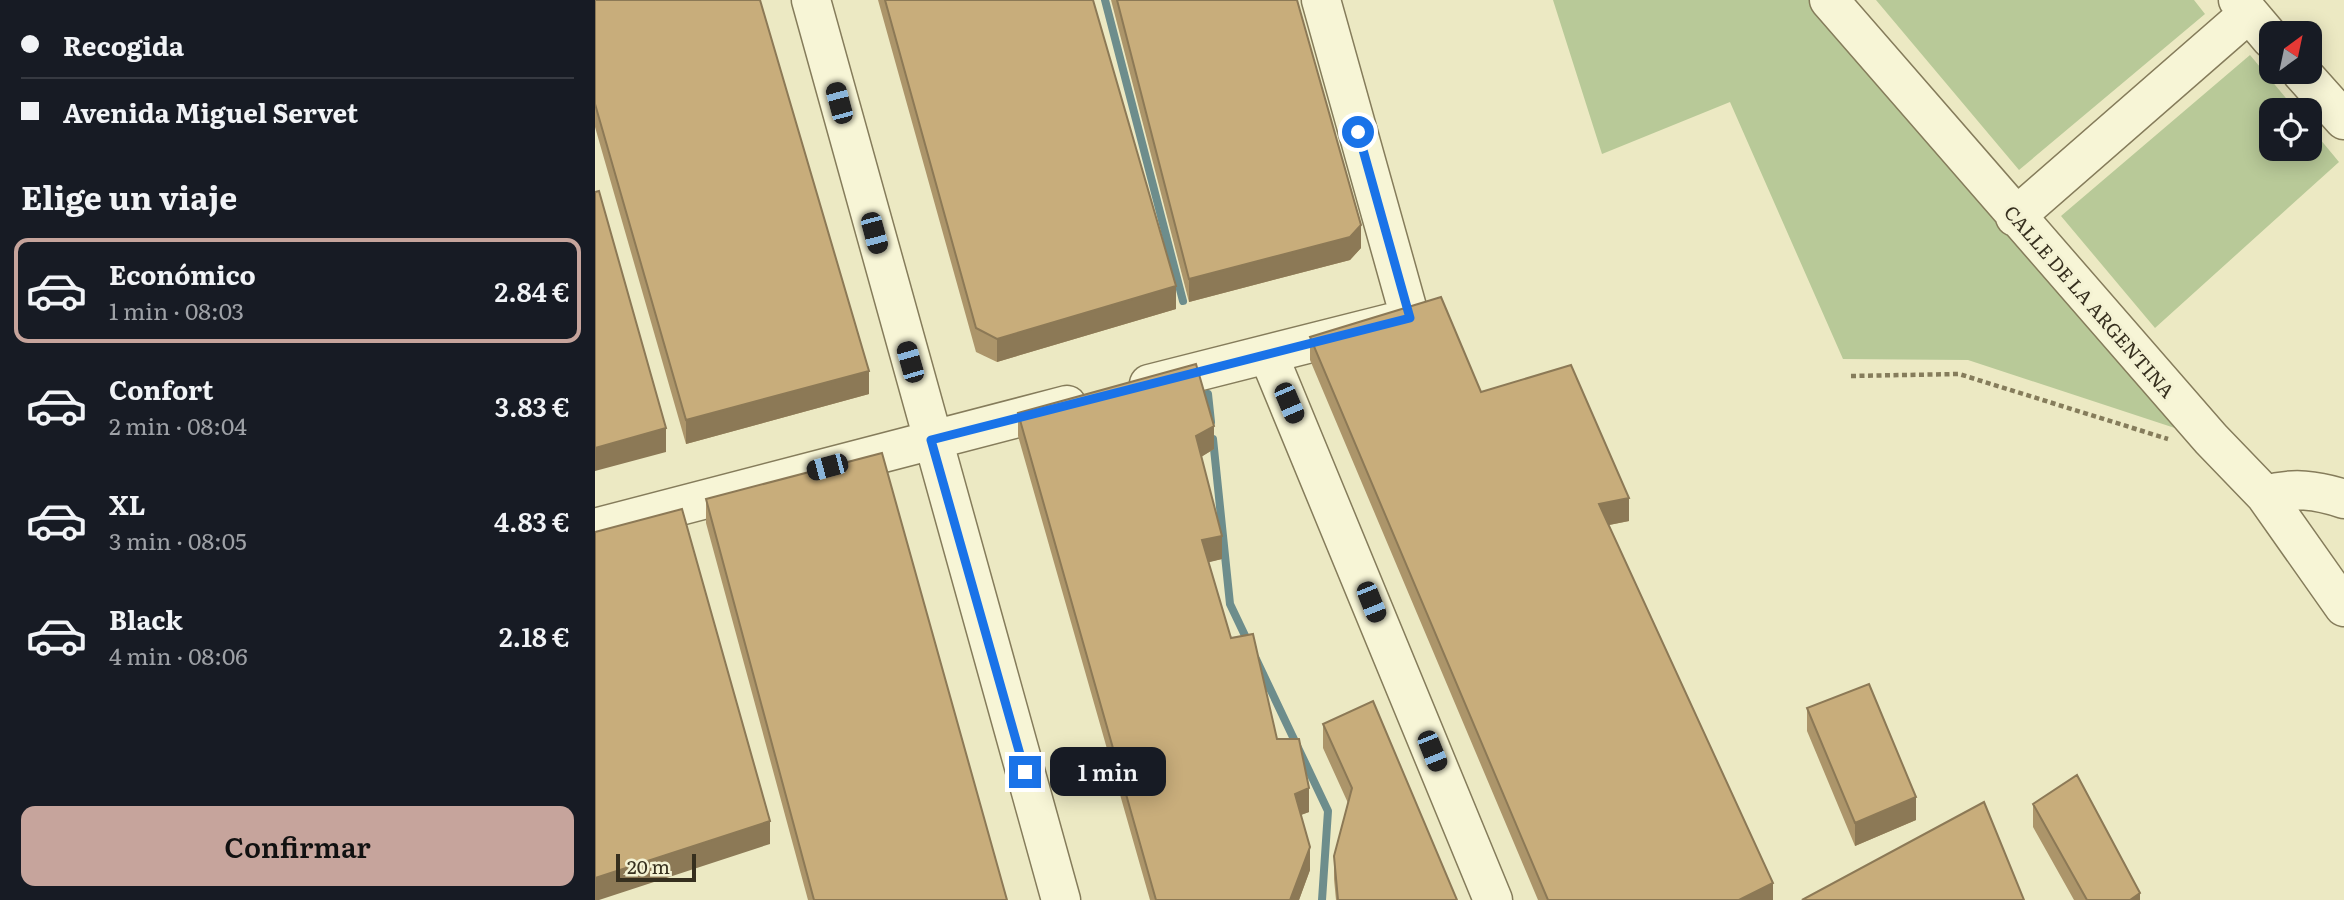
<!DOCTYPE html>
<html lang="es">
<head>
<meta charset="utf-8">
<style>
  :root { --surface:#171b24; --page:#20242c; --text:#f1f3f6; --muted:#9ea1a6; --line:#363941; --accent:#c6a49c }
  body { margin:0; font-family:Literata,serif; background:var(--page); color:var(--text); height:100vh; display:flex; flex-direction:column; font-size:26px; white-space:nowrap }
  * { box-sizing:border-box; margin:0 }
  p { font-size:23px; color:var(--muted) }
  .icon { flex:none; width:38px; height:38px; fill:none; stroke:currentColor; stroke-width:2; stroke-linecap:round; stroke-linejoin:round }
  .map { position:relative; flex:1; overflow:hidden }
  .sheet { display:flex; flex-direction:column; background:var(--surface); width:595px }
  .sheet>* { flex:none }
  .hud { display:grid; align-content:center; height:154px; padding:0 21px; background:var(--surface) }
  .needle { width:46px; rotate:33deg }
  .controls { position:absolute; left:1664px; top:21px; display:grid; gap:14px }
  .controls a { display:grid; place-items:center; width:63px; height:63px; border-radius:14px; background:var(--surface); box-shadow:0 4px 18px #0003; font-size:35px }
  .scale { position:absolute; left:21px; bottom:18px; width:80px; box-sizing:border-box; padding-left:7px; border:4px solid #362f1e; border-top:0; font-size:19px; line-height:24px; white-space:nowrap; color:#362f1e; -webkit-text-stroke:5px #f4f2d3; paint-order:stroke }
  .end { position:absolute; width:32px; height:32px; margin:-16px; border:9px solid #1a73e8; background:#fff; box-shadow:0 0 0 4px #fff }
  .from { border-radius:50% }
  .bubble { position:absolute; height:49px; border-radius:14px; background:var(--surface); box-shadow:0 4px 18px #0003; font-size:23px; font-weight:600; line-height:49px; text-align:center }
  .car { position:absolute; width:21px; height:42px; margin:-21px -10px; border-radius:9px; box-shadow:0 0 5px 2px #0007; background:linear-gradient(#222 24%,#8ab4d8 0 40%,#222 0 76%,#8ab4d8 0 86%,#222 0) }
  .hud b { display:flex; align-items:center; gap:24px; height:66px; font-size:26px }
  .hud b+b { border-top:2px solid var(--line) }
  .hud i { width:18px; height:18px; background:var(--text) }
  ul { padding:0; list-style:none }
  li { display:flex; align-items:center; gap:21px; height:105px; margin:0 14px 10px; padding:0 7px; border:4px solid transparent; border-radius:14px }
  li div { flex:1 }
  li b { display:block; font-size:26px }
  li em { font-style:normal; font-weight:600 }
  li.on { border-color:var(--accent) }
  li>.icon { width:63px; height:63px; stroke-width:1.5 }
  h2 { padding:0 21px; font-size:32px; line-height:84px }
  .button { display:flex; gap:14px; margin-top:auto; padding:14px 21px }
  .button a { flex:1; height:80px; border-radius:14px; background:var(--accent); color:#111; font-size:28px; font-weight:600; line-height:80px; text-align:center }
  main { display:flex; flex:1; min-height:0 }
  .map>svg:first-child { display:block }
  .green { fill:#b8c998 }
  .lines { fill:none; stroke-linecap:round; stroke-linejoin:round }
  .stream { stroke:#6d8d8c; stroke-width:8 }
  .minor-casing { stroke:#857c5b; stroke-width:41 }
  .path { stroke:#857c5b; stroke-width:4.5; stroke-dasharray:5 3.5; stroke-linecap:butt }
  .minor { stroke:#f7f5d6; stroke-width:38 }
  .wall { fill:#ac956a }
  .shaded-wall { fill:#8c7956 }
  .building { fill:#c8ad7b; stroke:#8c7956; stroke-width:2 }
  .route { stroke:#1a73e8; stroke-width:9 }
  .labels { text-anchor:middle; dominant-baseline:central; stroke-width:6; stroke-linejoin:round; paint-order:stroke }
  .street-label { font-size:19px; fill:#362f1e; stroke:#f4f2d3 }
</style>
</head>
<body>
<main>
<section class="sheet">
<div class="hud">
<b><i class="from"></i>Recogida</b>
<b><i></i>Avenida Miguel Servet</b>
</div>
<h2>Elige un viaje</h2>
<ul>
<li class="on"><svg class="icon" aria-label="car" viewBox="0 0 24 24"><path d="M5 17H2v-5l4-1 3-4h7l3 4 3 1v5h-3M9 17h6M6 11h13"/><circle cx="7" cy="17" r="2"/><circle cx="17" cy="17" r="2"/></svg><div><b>Económico</b><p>1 min · 08:03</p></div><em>2.84 €</em></li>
<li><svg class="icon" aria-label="car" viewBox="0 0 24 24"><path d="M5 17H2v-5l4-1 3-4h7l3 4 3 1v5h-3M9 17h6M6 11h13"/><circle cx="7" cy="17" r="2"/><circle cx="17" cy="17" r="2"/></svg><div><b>Confort</b><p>2 min · 08:04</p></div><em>3.83 €</em></li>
<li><svg class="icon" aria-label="car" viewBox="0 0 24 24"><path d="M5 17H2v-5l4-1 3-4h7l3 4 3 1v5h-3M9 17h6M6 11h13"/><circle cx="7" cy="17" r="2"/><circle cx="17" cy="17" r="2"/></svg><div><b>XL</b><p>3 min · 08:05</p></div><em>4.83 €</em></li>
<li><svg class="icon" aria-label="car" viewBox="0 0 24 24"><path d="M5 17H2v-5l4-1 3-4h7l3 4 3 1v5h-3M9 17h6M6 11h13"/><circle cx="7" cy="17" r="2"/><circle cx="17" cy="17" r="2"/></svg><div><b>Black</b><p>4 min · 08:06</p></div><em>2.18 €</em></li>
</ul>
<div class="button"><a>Confirmar</a></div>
</section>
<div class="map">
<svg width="1749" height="900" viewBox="0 0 1749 900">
  <rect width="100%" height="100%" fill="#ece9c3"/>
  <path class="green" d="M958 0H1220L1595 433 1373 360 1248 359 1135 102 1007 154Z
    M1281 0H1599L1610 14 1424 170Z
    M1655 55 1701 110H1676V149H1715V127L1744 162 1560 328 1466 216Z"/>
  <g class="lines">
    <path class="stream" d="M510 0 588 301
      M613 394 616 422
      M618 439 635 604 654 644
      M661 659 733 811 727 900"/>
    <g class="minor-casing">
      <path id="minor" d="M216 0 466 900
        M1234 0 1616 439 1670 495 1749 607
        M1643 0 1676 39
        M1706 72 1749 120
        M1420 217 1654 13
        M673 354 898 900
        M554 384 815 318 726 0
        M1670 495C1698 487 1722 490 1749 499
        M0 528 472 405"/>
    </g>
    <path class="path" d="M1256 376 1364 374 1573 439"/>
    <use href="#minor" class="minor"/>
  </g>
  <path class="wall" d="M0 0 274 394 91 444 0 127Z
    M283 0H498L581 309 402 362 381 352Z
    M516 0H702L766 248 755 260 594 302Z
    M715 337 886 392 1034 521 1014 525 1178 900H943L715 360Z
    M423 413 619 449 606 457 627 559 613 562 636 638 714 812 706 815 715 870 704 900H555L423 436Z
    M111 499 412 900H213L111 523Z
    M1212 708 1321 820 1260 846 1212 731Z
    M728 724 862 900H741L739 879V856L753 803 728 748Z
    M1438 804 1545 900H1479L1438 827Z"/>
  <path class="shaded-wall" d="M766 225V248L755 260 594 302V279Z
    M581 286V309L402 362V339Z
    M274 371V394L91 444V420Z
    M619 426V449L601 460V436Z
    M71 428V452L0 471V448Z
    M1034 498V521L1004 527V504Z
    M627 536V559L607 564V540Z
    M714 788V812L700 817V794Z
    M1321 797V820L1260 846V823Z
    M175 821V844L4 900H0V878Z
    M715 847V870L704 900H695Z
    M1178 883V900H1144Z
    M1545 893V900H1535Z"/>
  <path class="building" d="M0 0H165L274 371 91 420 0 104Z
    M290 0H498L581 286 402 339 381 328Z
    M522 0H702L766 225 755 237 594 279Z
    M4 191 71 428 0 448V192Z
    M846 297 886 392 976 365 1034 498 1004 504 1178 883 1144 900H953L715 337Z
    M601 364 619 426 601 436 627 536 607 540 636 638 658 634 682 739H704L714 788 700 794 715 847 695 900H561L423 413Z
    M287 453 412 900H219L111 499Z
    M87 509 175 821 0 878V532Z
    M1274 684 1321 797 1260 823 1212 708Z
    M778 701 862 900H743L739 856 757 788 728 724Z
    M1482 775 1545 893 1535 900H1492L1438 804Z
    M1389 802 1429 900H1207Z"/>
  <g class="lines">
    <path class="route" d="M430 772 336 440 815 318 763 132"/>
  </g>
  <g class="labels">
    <g class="street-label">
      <text transform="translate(1495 301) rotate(49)">CALLE DE LA ARGENTINA</text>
    </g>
  </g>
</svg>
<div class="controls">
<a><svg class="needle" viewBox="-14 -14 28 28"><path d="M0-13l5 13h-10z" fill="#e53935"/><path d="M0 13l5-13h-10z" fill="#9ea1a6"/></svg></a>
<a><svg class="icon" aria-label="locate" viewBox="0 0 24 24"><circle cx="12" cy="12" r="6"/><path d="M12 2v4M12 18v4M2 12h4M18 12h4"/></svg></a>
</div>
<div class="scale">20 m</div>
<i class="end from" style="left:763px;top:132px"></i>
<i class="end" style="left:430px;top:772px"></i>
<div class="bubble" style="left:455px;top:747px;width:116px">1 min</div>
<i class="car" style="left:244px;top:103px;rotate:345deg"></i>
<i class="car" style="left:279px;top:233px;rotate:165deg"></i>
<i class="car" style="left:315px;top:362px;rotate:344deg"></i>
<i class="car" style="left:694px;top:403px;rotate:157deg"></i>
<i class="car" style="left:232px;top:467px;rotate:255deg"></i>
<i class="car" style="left:776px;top:602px;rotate:158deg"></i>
<i class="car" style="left:837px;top:751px;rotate:158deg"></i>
</div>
</main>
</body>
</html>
